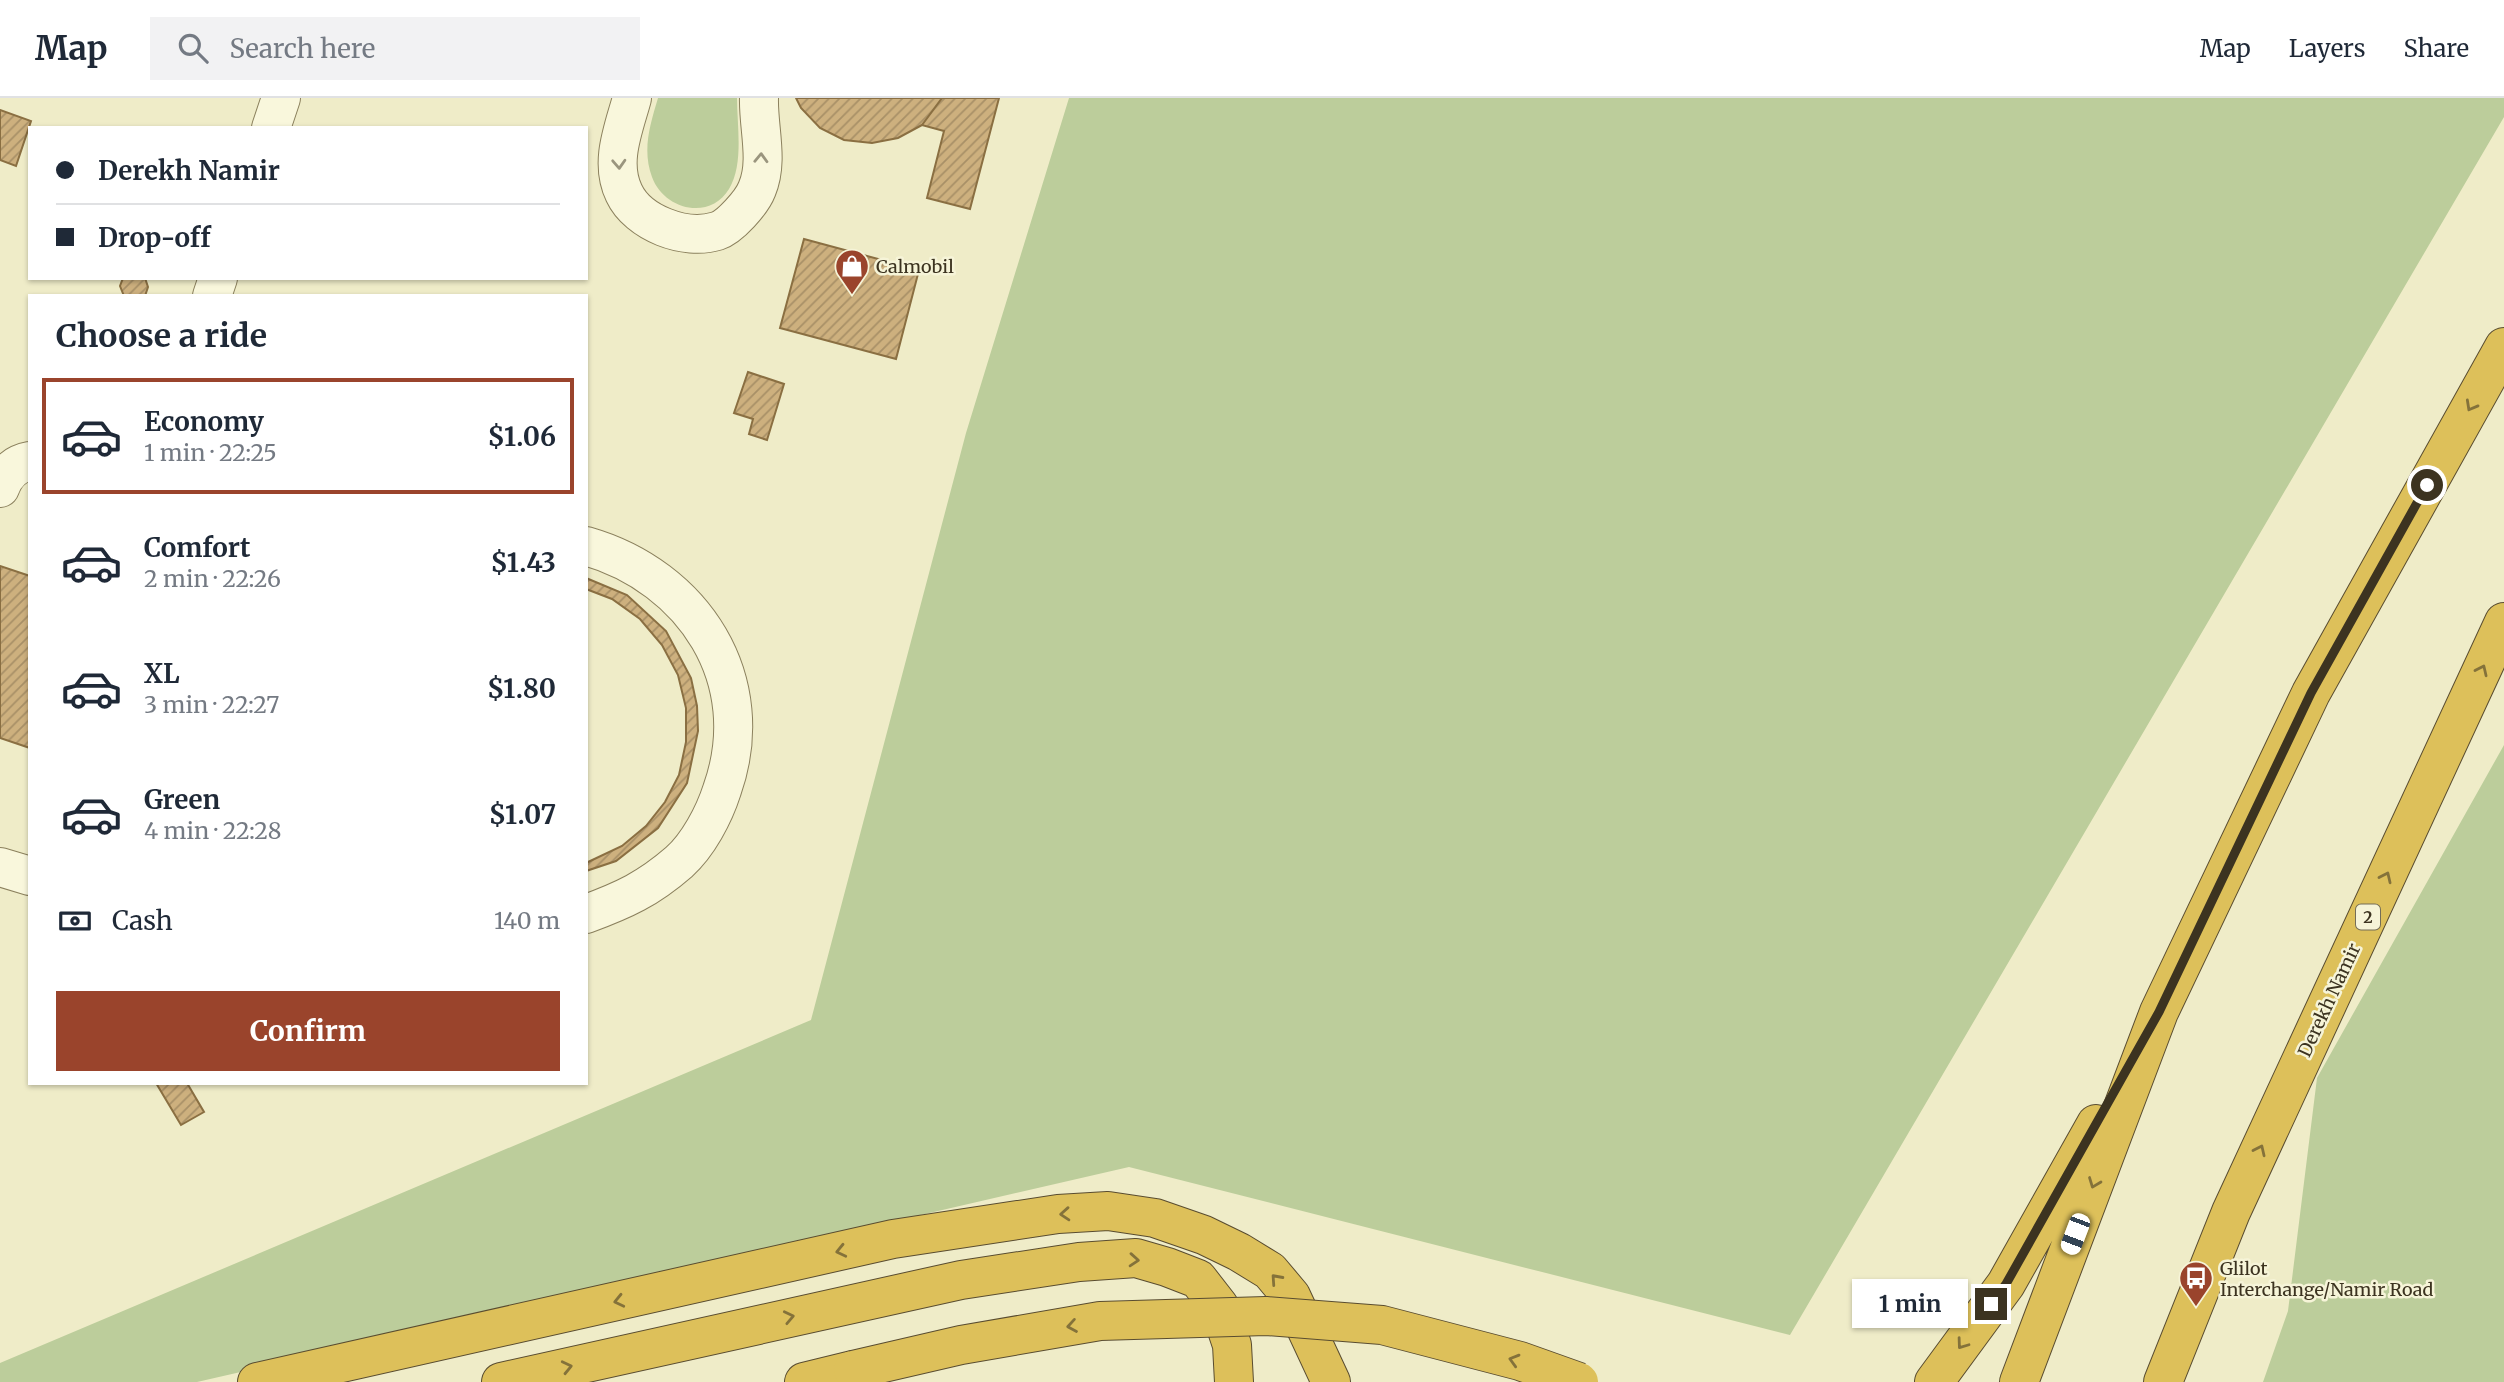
<!DOCTYPE html>
<html lang="en">
<head>
<meta charset="utf-8">
<style>
  :root { --surface:#fff; --page:#f2f2f3; --text:#1f2937; --muted:#747a83; --line:#e0e1e3; --accent:#9a442c }
  body { margin:0; font-family:Merriweather,serif; background:var(--page); color:var(--text); height:100vh; display:flex; flex-direction:column; font-size:26px; white-space:nowrap }
  * { box-sizing:border-box; margin:0 }
  p { font-size:23px; color:var(--muted) }
  .icon { flex:none; width:38px; height:38px; fill:none; stroke:currentColor; stroke-width:2; stroke-linecap:round; stroke-linejoin:round }
  .map { position:relative; flex:1; overflow:hidden }
  .details { position:absolute; left:28px; top:196px; width:560px; height:791px; display:flex; flex-direction:column; background:var(--surface); border-radius:0px; box-shadow:0 2px 5px #0004 }
  .details>* { flex:none }
  .guide { position:absolute; left:28px; top:28px; width:560px; height:154px; border-radius:0px; box-shadow:0 2px 5px #0004; display:grid; align-content:center; height:154px; padding:0 28px; background:var(--surface) }
  .end { position:absolute; width:32px; height:32px; margin:-16px; border:9px solid #3c3320; background:#fff; box-shadow:0 0 0 4px #fff }
  .from { border-radius:50% }
  .bubble { position:absolute; height:49px; border-radius:0px; background:var(--surface); box-shadow:0 2px 5px #0004; font-size:23px; font-weight:700; line-height:49px; text-align:center }
  .car { position:absolute; width:21px; height:42px; margin:-21px -10px; border-radius:9px; box-shadow:0 0 5px 2px #0007; background:linear-gradient(#fff 24%,#345 0 40%,#fff 0 76%,#345 0 86%,#fff 0) }
  .guide b { display:flex; align-items:center; gap:24px; height:66px; font-size:26px }
  .guide b+b { border-top:2px solid var(--line) }
  .guide i { width:18px; height:18px; background:var(--text) }
  ul { padding:0; list-style:none }
  li { display:flex; align-items:center; gap:21px; height:116px; margin:0 14px 10px; padding:0 14px; border:4px solid transparent; border-radius:0px }
  li div { flex:1 }
  li b { display:block; font-size:26px }
  li em { font-style:normal; font-weight:700 }
  li.selected { border-color:var(--accent) }
  li>.icon { width:63px; height:63px; stroke-width:1.5 }
  h2 { padding:0 28px; font-size:32px; line-height:84px }
  .pay { display:flex; align-items:center; gap:18px; height:77px; padding:0 28px; font-size:26px }
  .pay p { margin-inline-start:auto }
  .cta { display:flex; gap:14px; margin-top:auto; padding:14px 28px }
  .cta a { flex:1; height:80px; border-radius:0px; background:var(--accent); color:#fff; font-size:28px; font-weight:700; line-height:80px; text-align:center }
  header { display:flex; align-items:center; gap:42px; box-sizing:border-box; height:98px; padding:0 35px; background:var(--surface); border-bottom:2px solid var(--line) }
  header strong { font-size:33px }
  nav { display:flex; gap:38px; margin-inline-start:auto; font-size:24px }
  .search { width:490px; height:63px; background:var(--page); display:flex; align-items:center; gap:18px; box-sizing:border-box; padding:0 24px; border-radius:0px; color:var(--muted); font-size:26px }
  .map>svg:first-child { display:block }
  .green { fill:#bccd9b }
  .building { fill:url(#building-hatch); stroke:#8a6f42; stroke-width:2 }
  .lines { fill:none; stroke-linecap:round; stroke-linejoin:round }
  .minor-casing { stroke:#8b805d; stroke-width:40 }
  .highway-casing { stroke:#594c30; stroke-width:40 }
  .minor { stroke:#f9f7dc; stroke-width:38 }
  .highway { stroke:#ddc05a; stroke-width:38 }
  .highway-bridge-casing { stroke:#594c30; stroke-width:40; stroke-linecap:butt }
  .highway-bridge { stroke:#ddc05a; stroke-width:38 }
  .oneway { stroke:#9a957e }
  .oneway2 { stroke:#84723a }
  .route { stroke:#3c3320; stroke-width:9 }
  .labels { text-anchor:middle; dominant-baseline:central; stroke-width:5; stroke-linejoin:round; paint-order:stroke }
  .shield { fill:#f6f4d8; stroke:#746d57; stroke-width:2 }
  .shield-label { font-size:16px; font-weight:bold; fill:#3c3320 }
  .poi-label { font-size:18px; fill:#3c3320; stroke:#f6f4d8; text-anchor:start }
  .street-label { font-size:18px; fill:#3c3320; stroke:#f6f4d8 }
</style>
</head>
<body>
<header>
<strong>Map</strong>
<div class="search"><svg class="icon" aria-label="search" viewBox="0 0 24 24"><circle cx="10" cy="10" r="6"/><path d="M15 15l6 6"/></svg>Search here</div>
<nav><a>Map</a><a>Layers</a><a>Share</a></nav>
</header>
<div class="map">
<svg width="2504" height="1284" viewBox="0 0 2504 1284">
  <defs>
    <pattern id="building-hatch" width="6" height="6" patternUnits="userSpaceOnUse" patternTransform="scale(1.75)"><rect width="6" height="6" fill="#cdb07e"/><path d="M-1 1l2-2M0 6l6-6M5 7l2-2" fill="none" stroke="#a89067"/></pattern>
  </defs>
  <rect width="100%" height="100%" fill="#efecc8"/>
  <path class="green" d="M658 0H737C737 28 744 66 729 91 710 123 664 112 652 79 642 52 650 27 658 0Z
    M1069 0H2504V19L1790 1237 1129 1069 197 1284H0V1265L811 922 966 335Z
    M2504 647V1284H2263L2288 1213 2317 980Z"/>
  <path class="building" d="M796 0H942L922 27 898 40 872 45 844 42 820 30 801 10Z
    M796 0H999L970 111 927 100 944 33 922 27 898 40 872 45 844 42 820 30 801 10Z
    M0 12 31 23 16 68 0 62Z
    M804 141 919 172 896 261 780 230Z
    M123 180H145L148 189 145 198H124L120 188Z
    M748 274 784 286 767 342 749 336 753 321 734 315Z
    M0 468 30 478V650L0 640Z
    M586 480 627 497 666 533 691 580 697 608 698 633 687 685 658 730 616 763 586 773V765L622 748 646 728 665 704 679 677 686 644V610L678 577 662 547 640 521 612 501 586 491Z
    M156 985H187L204 1014 181 1027Z"/>
  <g class="lines">
    <g class="minor-casing">
      <path id="minor" d="M632 0C624 30 609 64 624 95 638 125 685 143 717 133 730 129 752 104 757 91 769 63 758 29 759 0
        M271 30 281 0
        M212 198 218 180
        M0 390C5 376 14 366 30 363
        M586 448C694 479 761 582 722 692 714 717 698 747 679 764 648 791 624 802 586 816
        M0 769 30 778"/>
    </g>
    <g class="highway-casing">
      <path id="highway" d="M257 1284 893 1141 1058 1116 1108 1113 1155 1120 1204 1137 1239 1154 1270 1173 1291 1198 1331 1284
        M501 1284 961 1182 1079 1164 1136 1160 1167 1169 1198 1181 1219 1208 1232 1247 1234 1284
        M804 1284 853 1272
        M1934 1284 2006 1186 2096 1026
        M2019 1284 2159 914 2311 595 2504 249
        M2163 1284 2231 1114 2504 524"/>
    </g>
    <use href="#minor" class="minor"/>
    <use href="#highway" class="highway"/>
    <g class="highway-bridge-casing">
      <path id="highway-bridge" d="M853 1272 961 1247 1100 1223 1266 1218 1382 1227 1520 1263 1579 1284"/>
    </g>
    <use href="#highway-bridge" class="highway-bridge"/>
  </g>
  <defs><path id="oneway-chevron" d="M-2-3.5L2.5 0L-2 3.5" fill="none" stroke-width="1.6" stroke-linecap="round" stroke-linejoin="round" transform="scale(1.75)"/></defs>
  <g class="oneway">
    <use href="#oneway-chevron" transform="translate(761 60) rotate(-88)"/>
    <use href="#oneway-chevron" transform="translate(619 66) rotate(87)"/>
  </g>
  <g class="oneway2">
    <use href="#oneway-chevron" transform="translate(2471 308) rotate(119)"/>
    <use href="#oneway-chevron" transform="translate(2482 572) rotate(-65)"/>
    <use href="#oneway-chevron" transform="translate(2386 779) rotate(-65)"/>
    <use href="#oneway-chevron" transform="translate(2260 1052) rotate(-65)"/>
    <use href="#oneway-chevron" transform="translate(2094 1085) rotate(111)"/>
    <use href="#oneway-chevron" transform="translate(1065 1116) rotate(176)"/>
    <use href="#oneway-chevron" transform="translate(841 1153) rotate(167)"/>
    <use href="#oneway-chevron" transform="translate(1134 1162) rotate(4)"/>
    <use href="#oneway-chevron" transform="translate(1276 1181) rotate(-132)"/>
    <use href="#oneway-chevron" transform="translate(619 1203) rotate(167)"/>
    <use href="#oneway-chevron" transform="translate(789 1219) rotate(-12)"/>
    <use href="#oneway-chevron" transform="translate(1072 1228) rotate(170)"/>
    <use href="#oneway-chevron" transform="translate(1962 1246) rotate(126)"/>
    <use href="#oneway-chevron" transform="translate(1514 1262) rotate(-164)"/>
    <use href="#oneway-chevron" transform="translate(567 1269) rotate(-13)"/>
  </g>
  <g class="lines">
    <path class="route" d="M1991 1206 2006 1186 2159 914 2311 595 2427 387"/>
  </g>
  <defs>
    <g id="shop-pin" transform="scale(1.75)"><path d="M0 17L-7.5 6A9.5 9.5 0 1 1 7.5 6Z" fill="#9a442c" stroke="#f6f4d8"/><path d="M-5-2.5h2.3a2.7 3.5 0 0 1 5.4 0H5L5.5 6h-11ZM-1.5-2.5h3a1.5 2.3 0 0 0-3 0Z" fill="#fff"/></g>
    <g id="bus-pin" transform="scale(1.75)"><path d="M0 17L-7.5 6A9.5 9.5 0 1 1 7.5 6Z" fill="#9a442c" stroke="#f6f4d8"/><path d="M-5-6H5V4H4V6H2V4H-2V6H-4V4H-5ZM-3.5-4V0h7V-4ZM-3.5 1.2v1.5H-2V1.2ZM2 1.2v1.5H3.5V1.2Z" fill="#fff"/></g>
  </defs>
  <g fill-rule="evenodd">
    <use href="#shop-pin" x="852" y="168"/>
    <use href="#bus-pin" x="2196" y="1180"/>
  </g>
  <g class="labels">
    <rect class="shield" x="2356" y="806.5" width="24" height="25" rx="5"/>
    <g class="shield-label">
      <text x="2368" y="819">2</text>
    </g>
    <g class="poi-label">
      <text x="876" y="168">Calmobil</text>
      <text x="2220" y="1170">Glilot<tspan x="2220" dy="21">Interchange/Namir Road</tspan></text>
    </g>
    <g class="street-label">
      <text transform="translate(2329 902) rotate(-65)">Derekh Namir</text>
    </g>
  </g>
</svg>
<i class="end from" style="left:2427px;top:387px"></i>
<i class="end" style="left:1991px;top:1206px"></i>
<div class="bubble" style="left:1852px;top:1181px;width:116px">1 min</div>
<i class="car" style="left:2075px;top:1136px;rotate:201deg"></i>
<div class="guide">
<b><i class="from"></i>Derekh Namir</b>
<b><i></i>Drop-off</b>
</div>
<section class="details">
<h2>Choose a ride</h2>
<ul>
<li class="selected"><svg class="icon" aria-label="car" viewBox="0 0 24 24"><path d="M5 17H2v-5l4-1 3-4h7l3 4 3 1v5h-3M9 17h6M6 11h13"/><circle cx="7" cy="17" r="2"/><circle cx="17" cy="17" r="2"/></svg><div><b>Economy</b><p>1 min · 22:25</p></div><em>$1.06</em></li>
<li><svg class="icon" aria-label="car" viewBox="0 0 24 24"><path d="M5 17H2v-5l4-1 3-4h7l3 4 3 1v5h-3M9 17h6M6 11h13"/><circle cx="7" cy="17" r="2"/><circle cx="17" cy="17" r="2"/></svg><div><b>Comfort</b><p>2 min · 22:26</p></div><em>$1.43</em></li>
<li><svg class="icon" aria-label="car" viewBox="0 0 24 24"><path d="M5 17H2v-5l4-1 3-4h7l3 4 3 1v5h-3M9 17h6M6 11h13"/><circle cx="7" cy="17" r="2"/><circle cx="17" cy="17" r="2"/></svg><div><b>XL</b><p>3 min · 22:27</p></div><em>$1.80</em></li>
<li><svg class="icon" aria-label="car" viewBox="0 0 24 24"><path d="M5 17H2v-5l4-1 3-4h7l3 4 3 1v5h-3M9 17h6M6 11h13"/><circle cx="7" cy="17" r="2"/><circle cx="17" cy="17" r="2"/></svg><div><b>Green</b><p>4 min · 22:28</p></div><em>$1.07</em></li>
</ul>
<div class="pay"><svg class="icon" aria-label="cash" viewBox="0 0 24 24"><path d="M3 7h18v10H3z"/><circle cx="12" cy="12" r="2"/></svg>Cash<p>140 m</p></div>
<div class="cta"><a>Confirm</a></div>
</section>
</div>
</body>
</html>
